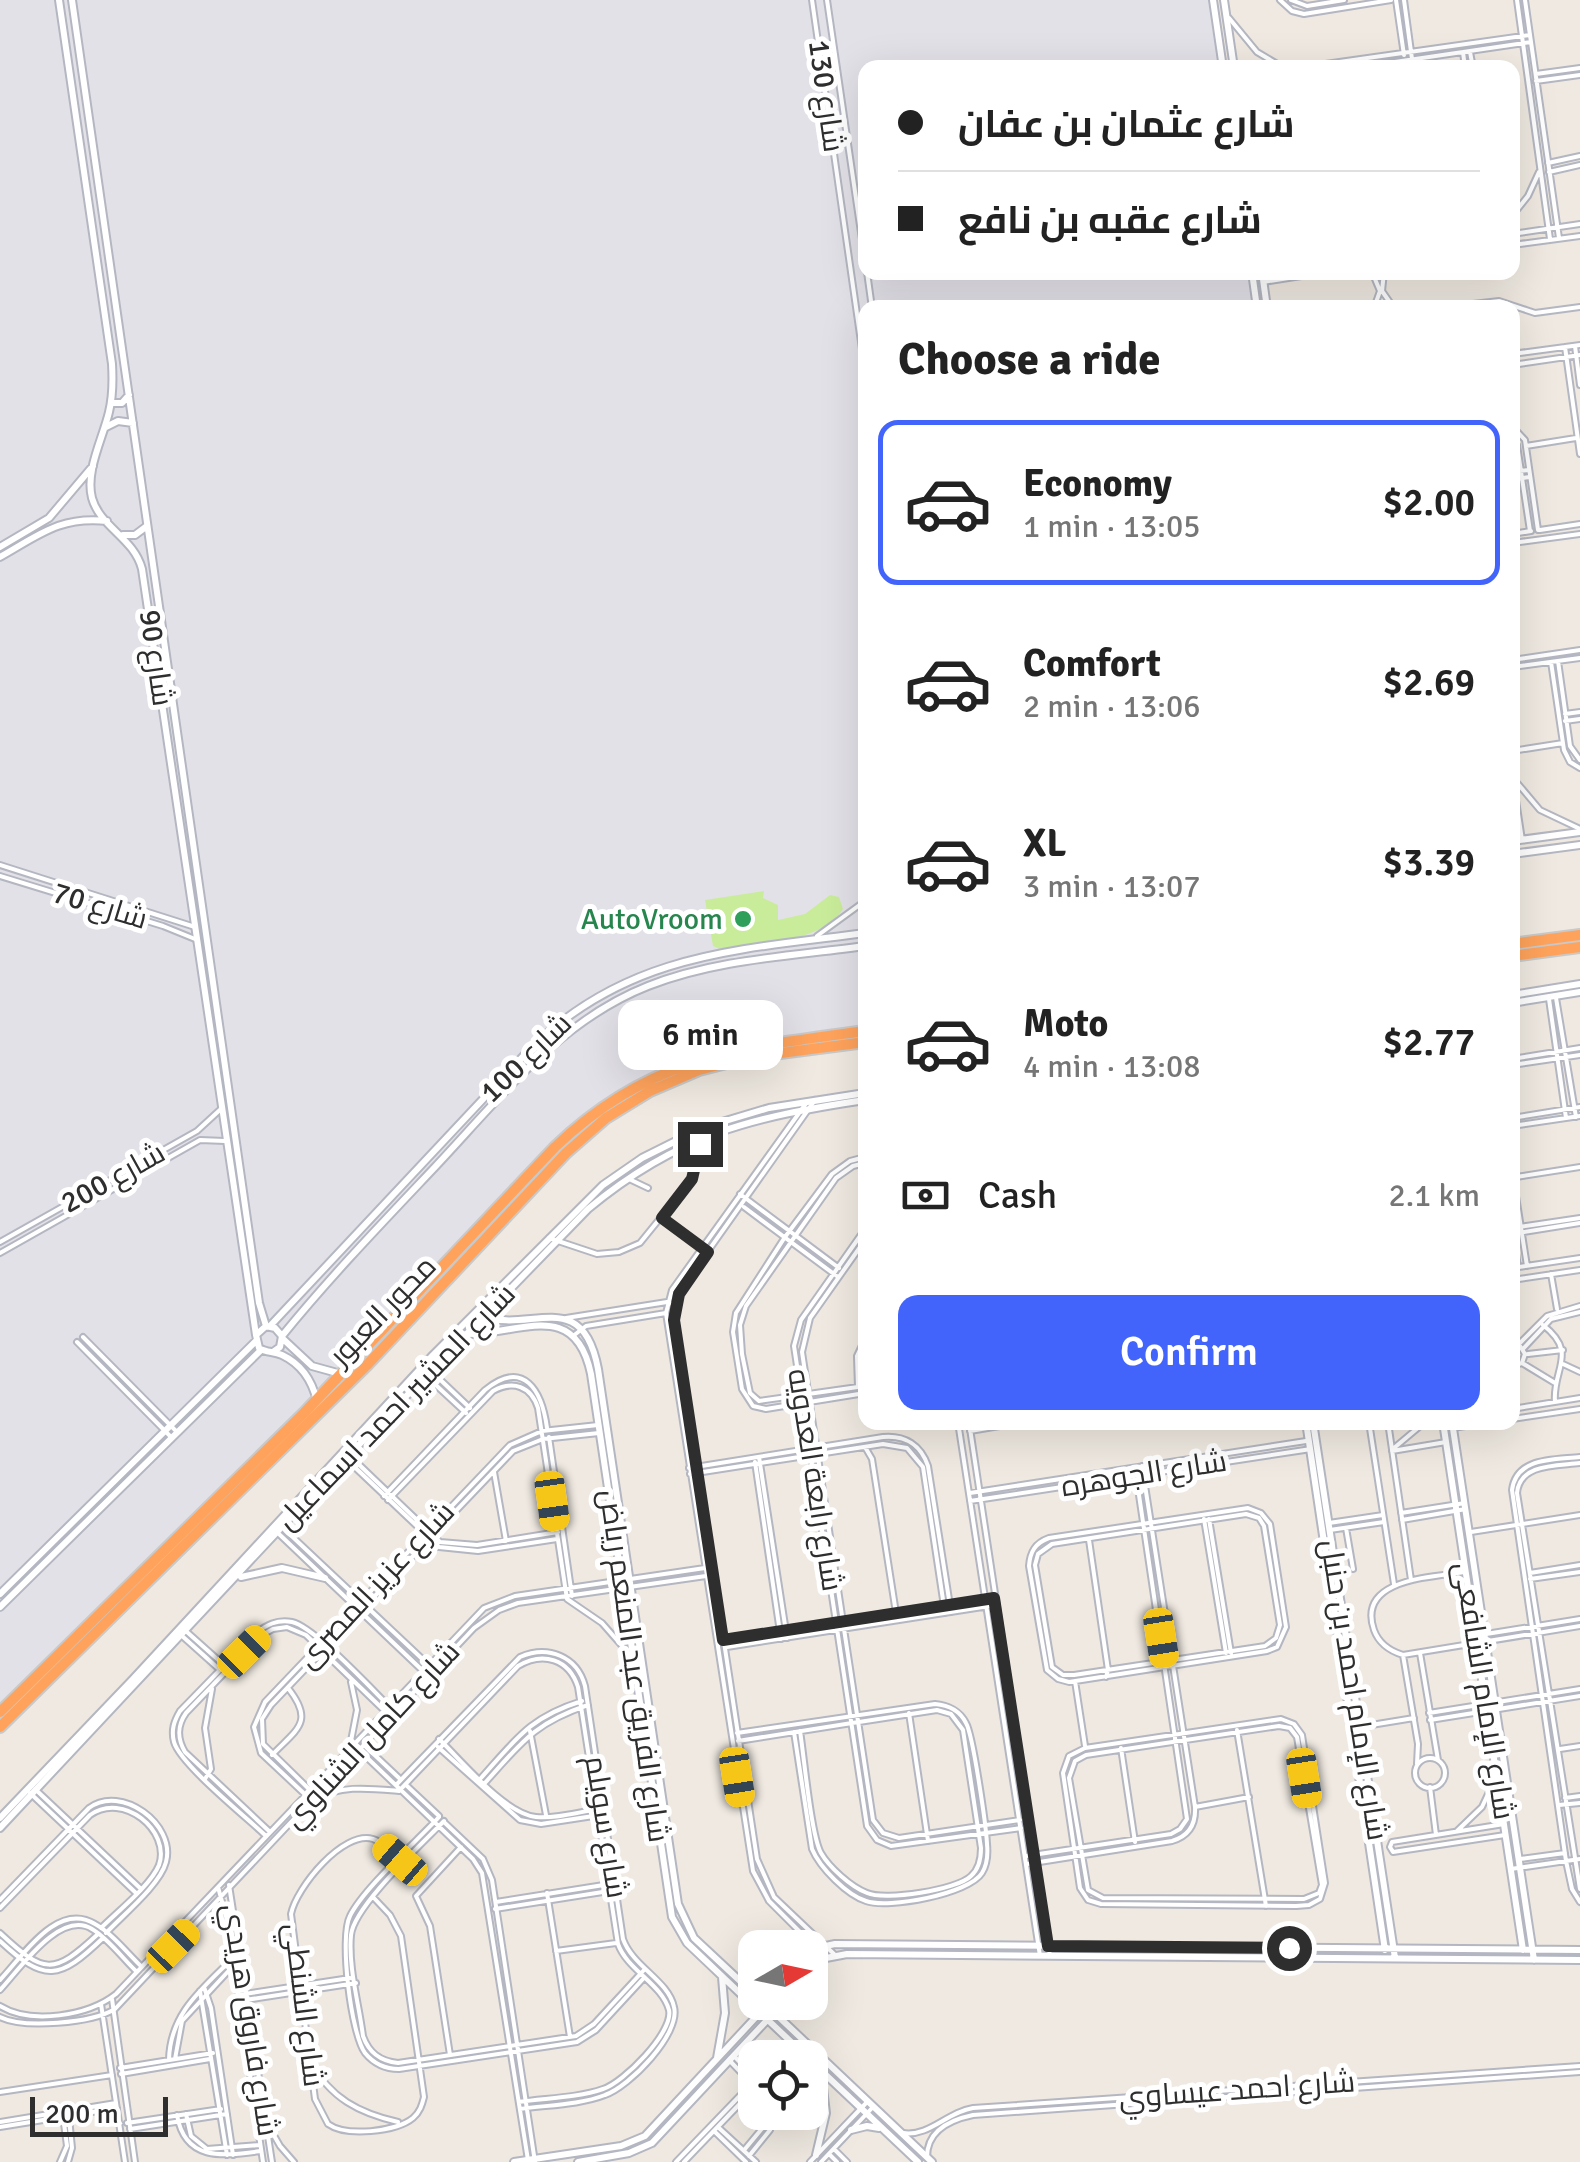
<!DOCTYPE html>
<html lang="en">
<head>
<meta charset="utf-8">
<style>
  :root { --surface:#fff; --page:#f6f6f6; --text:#222; --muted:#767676; --line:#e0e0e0; --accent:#4264fb }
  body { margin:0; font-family:Signika,Cairo,sans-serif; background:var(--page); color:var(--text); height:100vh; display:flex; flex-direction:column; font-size:38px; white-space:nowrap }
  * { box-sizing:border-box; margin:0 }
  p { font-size:32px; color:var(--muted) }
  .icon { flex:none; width:55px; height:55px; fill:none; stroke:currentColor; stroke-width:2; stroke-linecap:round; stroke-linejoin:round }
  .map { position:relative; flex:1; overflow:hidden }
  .details { position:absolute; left:858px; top:300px; width:662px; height:1130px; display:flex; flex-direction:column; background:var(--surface); border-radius:20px; box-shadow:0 10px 40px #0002 }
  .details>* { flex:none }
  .top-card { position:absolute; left:858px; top:60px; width:662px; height:220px; border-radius:20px; box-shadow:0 10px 40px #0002; display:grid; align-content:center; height:220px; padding:0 40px; background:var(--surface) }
  .needle { width:65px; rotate:81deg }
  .buttons { position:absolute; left:738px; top:1930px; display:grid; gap:20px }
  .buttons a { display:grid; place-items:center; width:90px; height:90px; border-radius:20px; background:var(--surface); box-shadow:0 10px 40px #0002; font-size:50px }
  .scale { position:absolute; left:30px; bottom:25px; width:138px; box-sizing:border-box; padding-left:10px; border:5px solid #2e2e2e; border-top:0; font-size:28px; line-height:35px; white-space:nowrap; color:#2e2e2e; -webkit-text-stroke:8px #fff; paint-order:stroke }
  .end { position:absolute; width:45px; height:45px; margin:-22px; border:12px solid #2e2e2e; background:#fff; box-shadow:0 0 0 5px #fff }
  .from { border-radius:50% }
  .bubble { position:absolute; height:70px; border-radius:20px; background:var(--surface); box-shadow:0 10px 40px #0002; font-size:32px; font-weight:600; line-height:70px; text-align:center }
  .car { position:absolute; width:30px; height:60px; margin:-30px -15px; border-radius:12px; box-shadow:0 0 8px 2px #0007; background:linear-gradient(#f5c518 24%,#345 0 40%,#f5c518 0 76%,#345 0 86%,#f5c518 0) }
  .top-card b { display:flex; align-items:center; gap:35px; height:95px; font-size:38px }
  .top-card b+b { border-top:2px solid var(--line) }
  .top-card i { width:25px; height:25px; background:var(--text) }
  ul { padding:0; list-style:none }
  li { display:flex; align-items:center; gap:30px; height:165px; margin:0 20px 15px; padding:0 20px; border:5px solid transparent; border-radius:20px }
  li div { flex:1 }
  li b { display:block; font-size:38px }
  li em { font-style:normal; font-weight:600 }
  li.on { border-color:var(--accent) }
  li>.icon { width:90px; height:90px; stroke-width:1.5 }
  h2 { padding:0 40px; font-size:45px; line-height:120px }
  .pay { display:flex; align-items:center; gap:25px; height:110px; padding:0 40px; font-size:38px }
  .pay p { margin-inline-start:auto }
  .button { display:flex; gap:20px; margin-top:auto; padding:20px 40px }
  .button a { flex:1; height:115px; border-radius:20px; background:var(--accent); color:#fff; font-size:40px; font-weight:600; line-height:115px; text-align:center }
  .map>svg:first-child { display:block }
  .industrial { fill:#e3e1e8 }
  .pitch { fill:#c9ec9a }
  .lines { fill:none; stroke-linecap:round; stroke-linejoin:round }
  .street-casing { stroke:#b4b7c1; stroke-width:8 }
  .secondary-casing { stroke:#b4b7c1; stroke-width:10 }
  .highway-casing { stroke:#c9c9c9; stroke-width:14 }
  .street { stroke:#fff; stroke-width:4 }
  .secondary { stroke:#fff; stroke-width:6 }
  .highway { stroke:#ffa35c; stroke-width:10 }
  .route { stroke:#2e2e2e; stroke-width:12 }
  .leisure-dot { fill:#2e9e5b; stroke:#fff; stroke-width:4 }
  .labels { text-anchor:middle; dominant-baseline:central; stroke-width:10; stroke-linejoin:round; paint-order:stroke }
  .street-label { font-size:30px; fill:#2e2e2e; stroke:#fff }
  .leisure-label { font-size:30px; fill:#27864d; stroke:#fff; text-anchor:end }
</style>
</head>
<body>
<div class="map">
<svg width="1580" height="2162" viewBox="0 0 1580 2162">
  <rect width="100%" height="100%" fill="#efe9e1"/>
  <path class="industrial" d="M0 0H1215L1225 67 865 68V272L1254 273 1259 307 865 308V1038L728 1056 655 1082 600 1116 562 1150 328 1396 0 1720Z"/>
  <path class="pitch" d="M764 891 763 898 778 905V920L805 914 830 895 839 897 843 909C820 944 758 943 720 949L713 946 705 900Z"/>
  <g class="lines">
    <g class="street-casing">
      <path id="street" d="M812 0 865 370
        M827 0 865 260
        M1280 0 1292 11 1304 14 1391 0
        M1291 0 1307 6 1344 0
        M1396 0 1404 55
        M1404 0 1412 59
        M1517 0 1550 239
        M1525 0 1559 238
        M1229 18 1257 52 1284 68
        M1463 52 1465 68
        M1470 52 1473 68
        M1297 68 1530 35
        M1354 68 1531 42
        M1536 74 1580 68
        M1536 81 1580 75
        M1548 163 1580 156
        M1549 172 1580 165
        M1512 216 1528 196 1539 172
        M1512 234 1580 224
        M1512 245 1580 236
        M867 272 872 308
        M1372 272 1380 291 1374 308
        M1384 272 1382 291 1391 304
        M1263 282 1327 272
        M1438 308 1499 301 1535 313 1580 307
        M1575 346 1580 385
        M1565 347 1580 454
        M1512 354 1580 345
        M1512 365 1580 355
        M1512 426 1525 440 1538 530
        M1512 435 1517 445 1530 531
        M1526 446 1576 438
        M1512 472 1529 470
        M1512 479 1530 477
        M1540 530 1580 524
        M1512 534 1531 531
        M1512 543 1580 534
        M1512 660 1580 650
        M1558 661 1570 746 1580 760
        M1551 662 1564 750 1570 762 1580 768
        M1512 667 1580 658
        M1565 714 1580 712
        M1565 721 1580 719
        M1512 751 1563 743
        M1512 774 1522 840
        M1513 778 1540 810 1580 829
        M0 865 195 927
        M0 876 163 926 195 939
        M817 936 865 901
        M1556 998 1576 1117
        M1549 999 1566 1118
        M1512 1059 1580 1048
        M1512 1065 1580 1055
        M815 1100 682 1288 674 1313 757 1859 774 1897 835 1955
        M807 1102 672 1290 666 1313 753 1871 769 1901 826 1958
        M1512 1118 1580 1107
        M1512 1126 1580 1116
        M865 1157 850 1161 832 1174 785 1237 736 1313 733 1332 742 1389 753 1406 766 1409 865 1393
        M865 1163 853 1166 836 1178 746 1306 740 1325 742 1354 750 1393 759 1401 865 1386
        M1512 1171 1527 1266
        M1516 1177 1580 1167
        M629 1179 648 1188
        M740 1194 839 1268
        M744 1207 838 1277
        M662 1218 702 1248
        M1512 1228 1580 1218
        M865 1229 801 1320 794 1346 867 1826 877 1840 891 1846 1021 1828
        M1513 1232 1518 1267
        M1512 1234 1580 1223
        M549 1238 597 1254 619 1252 640 1243 692 1179 702 1139
        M865 1240 810 1318 802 1352 873 1820 883 1833 899 1838 1020 1820
        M0 1242 197 1131 222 1108
        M0 1253 200 1140 225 1141
        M1512 1268 1580 1258
        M1551 1274 1557 1309
        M1512 1280 1580 1270
        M566 1318 667 1302 675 1305
        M1543 1325C1579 1353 1552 1369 1555 1402
        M573 1336 586 1326 666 1313
        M83 1337 176 1431
        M77 1342 171 1437
        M1512 1344 1520 1346 1525 1354 1522 1363 1512 1366
        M1518 1345 1547 1316 1580 1306
        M1523 1349 1551 1319 1580 1312
        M1528 1354 1563 1350
        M1522 1363 1555 1383
        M1563 1364 1580 1372
        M430 1370 470 1408
        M425 1375 466 1413
        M858 1387 857 1356 865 1339
        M1512 1409 1580 1398
        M1512 1419 1580 1409
        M958 1422 1040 1956
        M969 1422 1050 1956
        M1369 1422 1394 1584
        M1388 1422 1411 1580
        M1453 1428 1489 1422
        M970 1431 1023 1422
        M549 1437 572 1596
        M865 1447 872 1459 896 1613
        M1394 1448 1425 1422
        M1392 1451 1446 1442
        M349 1455 440 1542 477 1545 558 1532
        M344 1457 439 1547 478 1551 557 1539
        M759 1457 787 1638
        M1580 1457C1554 1460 1516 1457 1512 1490L1566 1861 1572 1889 1580 1902
        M755 1462 781 1639
        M1580 1463C1557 1466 1520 1463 1517 1493L1580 1889
        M689 1468 883 1437C905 1435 921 1445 928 1466L951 1612
        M494 1472 506 1541
        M690 1474 883 1444 907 1448 923 1467 945 1613
        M970 1493 1306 1441
        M384 1496 485 1390C524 1358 542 1391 547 1428
        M388 1500 493 1391C513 1380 531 1386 538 1408L567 1599 602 1623 631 1656
        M970 1501 1311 1449
        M1248 1508 1261 1513 1270 1524 1286 1627 1277 1647 1267 1651 1069 1682 1058 1679 1047 1670 1029 1566C1030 1552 1035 1543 1049 1538Z
        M1401 1513 1465 1503
        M1246 1514 1259 1518 1264 1526 1280 1625 1276 1638 1265 1646 1074 1675H1063L1052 1667 1035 1565 1038 1554 1052 1544Z
        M1204 1519 1226 1653
        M1209 1519 1231 1653
        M1402 1520 1466 1509
        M1329 1523 1383 1515
        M281 1526 434 1670
        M1346 1528 1353 1569
        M1330 1530 1384 1522
        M1471 1532 1580 1515
        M279 1534 424 1672
        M1089 1540 1108 1670 1106 1677
        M1465 1572C1434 1577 1356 1578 1374 1630 1379 1644 1390 1651 1403 1655L1580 1626
        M1530 1573 1580 1565
        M1530 1579 1580 1572
        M846 1621 994 1598
        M187 1632 225 1666
        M1486 1634 1580 1619
        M181 1635 219 1669
        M722 1640 837 1622
        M727 1647 989 1606
        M1420 1653 1438 1760
        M1403 1655 1418 1744 1417 1764
        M1075 1681 1085 1746
        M909 1713 928 1841
        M1429 1713 1580 1689
        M1281 1719 1294 1724 1302 1735 1325 1883 1320 1899 1309 1905 1296 1906 1101 1904 1088 1900 1080 1888 1063 1773 1069 1756 1085 1748Z
        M1430 1720 1580 1696
        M1279 1726 1290 1728 1297 1737 1322 1885 1319 1893 1304 1899 1103 1898 1088 1890 1069 1778 1075 1761 1086 1755Z
        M1359 1727 1414 1718
        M1237 1730 1266 1906
        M530 1731 546 1815
        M737 1733 935 1704C948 1705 960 1711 966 1723 973 1735 986 1825 987 1844 988 1854 987 1865 982 1873 969 1894 888 1909 866 1901 847 1895 820 1868 812 1849L794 1732
        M439 1739C462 1761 505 1814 536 1817 556 1819 579 1812 598 1809
        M738 1741 852 1723 859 1722 937 1710 951 1714 963 1730 981 1848C981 1859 979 1869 971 1876 957 1890 885 1901 867 1893 851 1887 829 1867 821 1853 811 1835 804 1756 800 1731
        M364 1745 399 1778
        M350 1746 357 1710 351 1682
        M438 1747 520 1820 541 1824 600 1815
        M1121 1748 1135 1842
        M1560 1749 1580 1746
        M359 1750 473 1859 482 1873 528 2160
        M272 1755C297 1729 315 1722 288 1688
        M1415 1773a15 15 0 1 1 30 0a15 15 0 1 1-30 0Z
        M481 1778C516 1739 530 1717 582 1701
        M205 1779 211 1769 205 1728 212 1689
        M484 1784C521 1743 534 1723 588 1705
        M396 1785 520 1657C548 1645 577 1656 585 1686L623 1939C633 1967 668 1980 674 2007 681 2034 629 2087 605 2095 579 2105 547 2105 520 2109
        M406 1785 439 1816
        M1430 1787 1436 1835
        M35 1789 141 1889
        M30 1793 136 1893
        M316 1796 263 1744 262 1719 271 1705 513 1451 543 1439 599 1433
        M1565 1798 1580 1796
        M1559 1805 1580 1803
        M1195 1807 1249 1797
        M439 1817C417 1841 363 1889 350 1916 339 1937 351 2034 365 2053 374 2064 386 2069 399 2069L577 2042 596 2030 643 1979
        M444 1821C421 1845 354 1906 351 1935 348 1967 359 2004 363 2036 369 2053 380 2061 398 2063L576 2036 594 2024 644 1970
        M445 1823 483 1859 492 1880 535 2162
        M1504 1824 1392 1842 1390 1847 1393 1852 1505 1835
        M1457 1831 1482 1807 1495 1779
        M270 1832 185 1752C177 1738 177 1726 186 1713L260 1636 273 1629 287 1627 306 1635 390 1716
        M265 1835C246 1817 180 1764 174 1742 171 1730 174 1721 180 1711L255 1634C266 1625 277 1619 292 1622 315 1627 374 1692 395 1712
        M1026 1856 1171 1834 1180 1829 1187 1819 1135 1468
        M1520 1859 1565 1853
        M1027 1864 1172 1841C1189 1836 1196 1824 1195 1807L1142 1466
        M1511 1869 1580 1859
        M229 1885 272 2162
        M218 1887 227 1920 263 2162
        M547 1893 570 2037
        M373 1897 390 1915 401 1936 424 2097C422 2105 420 2112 413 2118 396 2132 346 2137 328 2124L315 2099 291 1914C296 1888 343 1830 373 1839 385 1843 395 1856 404 1864
        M0 1900 89 1808C121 1784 176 1824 166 1862 160 1885 123 1915 106 1933
        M496 1902 610 1884
        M0 1908 90 1815C123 1791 171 1831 159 1865 151 1885 117 1912 101 1928
        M495 1909 609 1891
        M0 1933C44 1974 53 1976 98 1934
        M0 1941C45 1983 59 1980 103 1938
        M556 1951 616 1943
        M0 1980C23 1956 57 1901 95 1924 113 1934 127 1953 142 1967
        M204 1987 211 2008 233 2155
        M0 1990C19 1970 60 1909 92 1929 109 1939 123 1959 137 1972
        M200 1991 227 2155
        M238 1995 350 1978
        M112 1999 135 2162
        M239 2001 356 1983
        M101 2004 125 2162
        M0 2006C31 2025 88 2016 116 1994L484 1608 515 1596 705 1568
        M0 2017C24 2029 92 2023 115 2009L474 1628 499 1610 518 1603 706 1576
        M450 2055 430 1926 416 1896 461 1847
        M734 2056 755 2078
        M175 2059 182 2021 234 1965
        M169 2060C170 2013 202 1989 233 1958
        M730 2061 751 2083
        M311 2062C330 2098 359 2113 398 2122
        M120 2068 213 2053
        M121 2074 210 2059
        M0 2092 112 2075
        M519 2102C546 2098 577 2098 603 2089 623 2083 674 2032 669 2010 662 1984 627 1970 618 1944L578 1687C569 1659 543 1651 518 1666L399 1791C366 1788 343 1785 311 1800L261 1753 254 1727 265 1702 510 1445 542 1431 598 1425
        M186 2114 191 2136 207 2149 260 2145
        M177 2115C185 2162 223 2156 261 2151
        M0 2122 116 2103
        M127 2123 221 2109
        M268 2125 280 2146 294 2162
        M0 2127 117 2108
        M719 2128 756 2162
        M130 2129 227 2114
        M714 2131 746 2162
        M903 2133C929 2137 947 2112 973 2108L1580 2066
        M745 2149 765 2125 769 2112
        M834 2149 847 2162
        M829 2154 837 2162
        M749 2156 770 2130 775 2112
        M927 2157C927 2131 949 2120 973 2115L1580 2072
        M60 2162 67 2146 63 2116
        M68 2162 72 2148 69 2118
        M676 2162 755 2080
        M684 2162 755 2088
        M810 2162 868 2101
        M821 2162 873 2107"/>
    </g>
    <g class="secondary-casing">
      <path id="secondary" d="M59 0 112 364C113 381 113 396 109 412 103 438 85 471 92 498 100 527 134 538 142 569L256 1335
        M72 0 259 1303 266 1326
        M1213 0 1223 68
        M1224 0 1234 68
        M1252 272 1257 308
        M1262 272 1267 308
        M111 403H122L129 395
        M106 427 118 421 133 423
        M123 535H135L147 526
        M0 547 49 518 93 466
        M0 557C39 535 60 516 107 521
        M1512 841 1580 832
        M1512 854 1580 845
        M1512 995 1580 984
        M1512 1003 1580 992
        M483 1315C526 1336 582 1283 598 1369L678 1904 694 1938 755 1995
        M270 1326 530 1049C628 953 737 950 865 933
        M466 1334C518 1335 575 1297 591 1374L672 1917 687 1943 808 2058
        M282 1336C330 1277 383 1222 435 1167 499 1099 559 1021 648 986 716 959 793 956 865 946
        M282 1338 312 1366 341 1374
        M273 1352 280 1347 282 1336 275 1328 266 1326 256 1335 259 1348C267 1353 273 1351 282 1355 301 1364 312 1380 317 1401
        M1306 1422 1385 1950
        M1313 1422 1395 1958
        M1443 1422 1523 1950
        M1452 1422 1534 1960
        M241 1577 282 1568 325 1578
        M0 1594 256 1341
        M0 1607 261 1350
        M0 1818 133 1679 433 1355 603 1185 642 1158 702 1128 769 1108 865 1093
        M0 1828 349 1455 588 1209C678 1134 752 1117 865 1100
        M810 1957 821 1947 835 1944 1580 1950
        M810 1974 826 1958 847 1954 1580 1960
        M763 2002 932 2162
        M717 2058 725 2013 722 1977
        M810 2060 918 2162
        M851 2130 867 2126 879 2128
        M816 2155 826 2113 821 2071
        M514 2162 621 2146 645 2136 770 2002
        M578 2162 629 2153 652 2143 784 2002"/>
    </g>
    <g class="highway-casing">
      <path id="highway" d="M1512 944 1580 935
        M1512 956 1580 947
        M0 1712 304 1413 555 1147C651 1055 740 1048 865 1031
        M0 1727 367 1365 566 1153 606 1118 650 1091 699 1070 750 1057 865 1042"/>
    </g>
    <use href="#street" class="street"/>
    <use href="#secondary" class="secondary"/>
    <use href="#highway" class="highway"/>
  </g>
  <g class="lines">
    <path class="route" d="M700 1144 692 1179 662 1218 708 1252 679 1294 674 1320 723 1640 994 1598 1048 1946 1289 1948"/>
  </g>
  <circle class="leisure-dot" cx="743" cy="919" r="10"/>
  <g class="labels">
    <g class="street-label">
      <text transform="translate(826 96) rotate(82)">شارع 130</text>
      <text transform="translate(156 658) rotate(82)">شارع 90</text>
      <text transform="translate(100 906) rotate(17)">شارع 70</text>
      <text transform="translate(526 1058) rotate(-44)">شارع 100</text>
      <text transform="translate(113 1178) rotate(-29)">شارع 200</text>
      <text transform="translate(383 1311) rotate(-46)">محور العبور</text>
      <text transform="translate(396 1407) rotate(-46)">شارع المشير احمد اسماعيل</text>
      <text transform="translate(1144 1474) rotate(-9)">شارع الجوهره</text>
      <text transform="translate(815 1480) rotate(81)">شارع رابعة العدويه</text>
      <text transform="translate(376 1585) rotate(-47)">شارع عزيز المصرى</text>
      <text transform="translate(634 1666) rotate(82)">شارع الفريق عبد المنعم رياض</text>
      <text transform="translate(1354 1690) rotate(81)">شارع الإمام احمد بن حنبل</text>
      <text transform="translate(1484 1691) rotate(81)">شارع الإمام الشافعى</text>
      <text transform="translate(372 1735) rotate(-47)">شارع كامل الشناوي</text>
      <text transform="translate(606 1827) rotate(81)">شارع سويلم</text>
      <text transform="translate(304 2005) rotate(83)">شارع الشنطي</text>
      <text transform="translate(250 2020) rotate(81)">شارع فاروق هريدي</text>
      <text transform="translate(1237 2090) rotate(-4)">شارع احمد عيساوي</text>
    </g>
    <g class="leisure-label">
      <text x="723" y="919">AutoVroom</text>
    </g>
  </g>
</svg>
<div class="buttons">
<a><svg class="needle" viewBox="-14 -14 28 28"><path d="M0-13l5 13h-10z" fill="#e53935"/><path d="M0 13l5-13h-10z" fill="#767676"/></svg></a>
<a><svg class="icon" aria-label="locate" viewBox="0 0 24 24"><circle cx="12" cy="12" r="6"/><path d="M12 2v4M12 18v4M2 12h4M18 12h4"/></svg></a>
</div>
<div class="scale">200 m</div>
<i class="end from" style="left:1289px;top:1948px"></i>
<i class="end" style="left:700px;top:1144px"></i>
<div class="bubble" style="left:618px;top:1000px;width:165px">6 min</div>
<i class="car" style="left:552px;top:1501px;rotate:172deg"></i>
<i class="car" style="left:1161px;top:1638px;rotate:171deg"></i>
<i class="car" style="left:244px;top:1652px;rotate:45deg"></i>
<i class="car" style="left:737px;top:1777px;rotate:171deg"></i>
<i class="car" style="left:1304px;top:1778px;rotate:171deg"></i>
<i class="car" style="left:400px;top:1860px;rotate:311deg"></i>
<i class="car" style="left:173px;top:1946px;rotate:44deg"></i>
<div class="top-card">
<b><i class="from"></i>شارع عثمان بن عفان</b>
<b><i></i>شارع عقبه بن نافع</b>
</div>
<section class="details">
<h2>Choose a ride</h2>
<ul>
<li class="on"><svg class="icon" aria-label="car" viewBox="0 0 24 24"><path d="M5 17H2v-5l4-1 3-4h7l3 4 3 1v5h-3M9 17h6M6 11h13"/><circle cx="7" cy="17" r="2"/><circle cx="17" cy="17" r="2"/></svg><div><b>Economy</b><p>1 min · 13:05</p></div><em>$2.00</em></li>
<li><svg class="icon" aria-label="car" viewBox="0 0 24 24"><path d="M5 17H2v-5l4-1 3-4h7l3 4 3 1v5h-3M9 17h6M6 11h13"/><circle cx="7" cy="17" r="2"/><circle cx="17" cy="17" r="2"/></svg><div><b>Comfort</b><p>2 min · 13:06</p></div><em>$2.69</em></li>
<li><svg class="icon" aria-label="car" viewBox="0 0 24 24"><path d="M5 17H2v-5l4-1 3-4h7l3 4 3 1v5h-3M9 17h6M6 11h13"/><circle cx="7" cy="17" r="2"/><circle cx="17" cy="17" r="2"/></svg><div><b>XL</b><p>3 min · 13:07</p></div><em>$3.39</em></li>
<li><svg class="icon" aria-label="car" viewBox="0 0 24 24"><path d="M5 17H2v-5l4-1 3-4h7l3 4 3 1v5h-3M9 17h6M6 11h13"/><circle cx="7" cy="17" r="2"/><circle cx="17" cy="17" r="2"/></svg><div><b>Moto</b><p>4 min · 13:08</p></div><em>$2.77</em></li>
</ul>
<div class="pay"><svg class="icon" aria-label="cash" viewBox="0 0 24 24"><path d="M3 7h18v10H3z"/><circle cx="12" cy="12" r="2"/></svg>Cash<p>2.1 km</p></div>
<div class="button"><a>Confirm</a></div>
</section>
</div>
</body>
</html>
